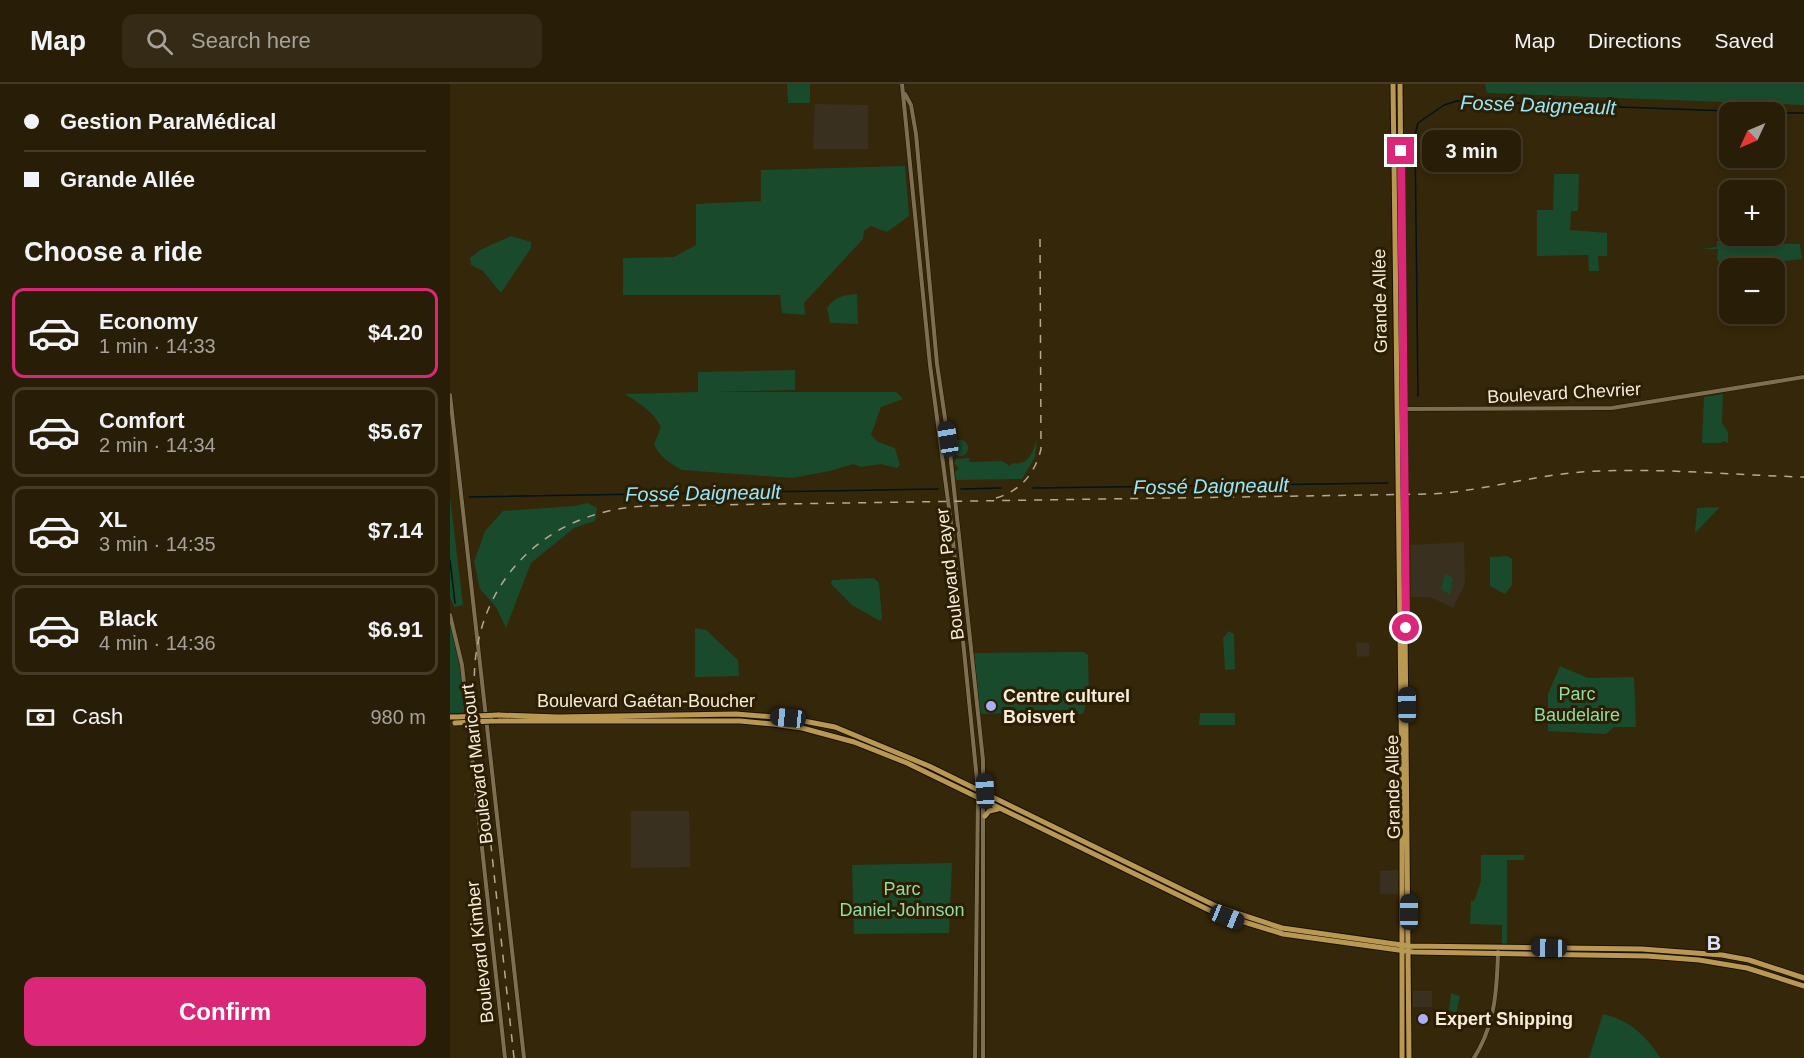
<!DOCTYPE html>
<html lang="en">
<head>
<meta charset="utf-8">
<style>
  :root { --surface:#281d07; --page:#342a15; --text:#f1f3f6; --muted:#a5a29b; --line:#443b28; --accent:#db2777 }
  body { margin:0; font-family:Helvetica,sans-serif; background:var(--page); color:var(--text); height:100vh; display:flex; flex-direction:column; font-size:22px; white-space:nowrap }
  * { box-sizing:border-box; margin:0 }
  p { font-size:20px; color:var(--muted) }
  .icon { flex:none; width:33px; height:33px; fill:none; stroke:currentColor; stroke-width:2; stroke-linecap:round; stroke-linejoin:round }
  .map { position:relative; flex:1; overflow:hidden }
  .side { display:flex; flex-direction:column; background:var(--surface); width:450px }
  .side>* { flex:none }
  .guide { display:grid; align-content:center; height:132px; padding:0 24px; background:var(--surface) }
  .needle { width:39px; rotate:226deg }
  .fabs { position:absolute; left:1269px; top:18px; display:grid; gap:12px }
  .fabs a { display:grid; place-items:center; width:66px; height:66px; border-radius:12px; background:var(--surface); box-shadow:0 3px 9px #0003,0 0 0 2px var(--line); font-size:30px }
  .end { position:absolute; width:27px; height:27px; margin:-14px; border:8px solid #db2777; background:#fff; box-shadow:0 0 0 3px #fff }
  .from { border-radius:50% }
  .bubble { position:absolute; height:42px; border-radius:12px; background:var(--surface); box-shadow:0 3px 9px #0003,0 0 0 2px var(--line); font-size:20px; font-weight:700; line-height:42px; text-align:center }
  .car { position:absolute; width:18px; height:36px; margin:-18px -9px; border-radius:8px; box-shadow:0 0 4px 2px #0007; background:linear-gradient(#222 24%,#8ab4d8 0 40%,#222 0 76%,#8ab4d8 0 86%,#222 0) }
  .guide b { display:flex; align-items:center; gap:21px; height:57px; font-size:22px }
  .guide b+b { border-top:2px solid var(--line) }
  .guide i { width:15px; height:15px; background:var(--text) }
  ul { padding:0; list-style:none }
  li { display:flex; align-items:center; gap:18px; height:90px; margin:0 12px 9px; padding:0 12px; border:3px solid var(--line); border-radius:12px }
  li div { flex:1 }
  li b { display:block; font-size:22px }
  li em { font-style:normal; font-weight:700 }
  li.active { border-color:var(--accent) }
  li>.icon { width:54px; height:54px; stroke-width:1.5 }
  h2 { padding:0 24px; font-size:27px; line-height:72px }
  .pay { display:flex; align-items:center; gap:15px; height:66px; padding:0 24px; font-size:22px }
  .pay p { margin-inline-start:auto }
  .cta { display:flex; gap:12px; margin-top:auto; padding:12px 24px }
  .cta a { flex:1; height:69px; border-radius:12px; background:var(--accent); color:#fff; font-size:24px; font-weight:700; line-height:69px; text-align:center }
  header { display:flex; align-items:center; gap:36px; box-sizing:border-box; height:84px; padding:0 30px; background:var(--surface); border-bottom:2px solid var(--line) }
  header strong { font-size:28px }
  nav { display:flex; gap:33px; margin-inline-start:auto; font-size:21px }
  .search { width:420px; height:54px; background:var(--page); display:flex; align-items:center; gap:15px; box-sizing:border-box; padding:0 21px; border-radius:12px; color:var(--muted); font-size:22px }
  main { display:flex; flex:1; min-height:0 }
  .map>svg:first-child { display:block }
  .education { fill:#393020 }
  .green { fill:#1a4a2c }
  .lines { fill:none; stroke-linecap:round; stroke-linejoin:round }
  .stream { stroke:#001318; stroke-width:1.5 }
  .minor-casing { stroke:#1b1100; stroke-width:5 }
  .major-casing { stroke:#1b1100; stroke-width:7 }
  .minor { stroke:#7f6f51; stroke-width:4 }
  .major { stroke:#b99853; stroke-width:5 }
  .rail { stroke:#b5aa95; stroke-width:1.5; stroke-dasharray:8 8; stroke-linecap:butt }
  .major-bridge-casing { stroke:#1b1100; stroke-width:7; stroke-linecap:butt }
  .major-bridge { stroke:#b99853; stroke-width:5 }
  .route { stroke:#db2777; stroke-width:8 }
  .poi-dot { fill:#abaffb; stroke:#2b1e01; stroke-width:2 }
  .labels { text-anchor:middle; dominant-baseline:central; stroke-width:6; stroke-linejoin:round; paint-order:stroke }
  .street-label { font-size:18px; fill:#f6eddc; stroke:#2b1e01 }
  .park-label { font-size:18px; fill:#90dca7; stroke:#2b1e01 }
  .poi-label { font-size:18px; font-weight:bold; fill:#f6eddc; stroke:#2b1e01; text-anchor:start }
  .water-label { font-size:20px; font-style:italic; fill:#96e6fc; stroke:#2b1e01 }
  .neighbourhood-label { font-size:20px; font-weight:bold; fill:#dee1fe; stroke:#2b1e01 }
</style>
</head>
<body>
<header>
<strong>Map</strong>
<div class="search"><svg class="icon" aria-label="search" viewBox="0 0 24 24"><circle cx="10" cy="10" r="6"/><path d="M15 15l6 6"/></svg>Search here</div>
<nav><a>Map</a><a>Directions</a><a>Saved</a></nav>
</header>
<main>
<section class="side">
<div class="guide">
<b><i class="from"></i>Gestion ParaMédical</b>
<b><i></i>Grande Allée</b>
</div>
<h2>Choose a ride</h2>
<ul>
<li class="active"><svg class="icon" aria-label="car" viewBox="0 0 24 24"><path d="M5 17H2v-5l4-1 3-4h7l3 4 3 1v5h-3M9 17h6M6 11h13"/><circle cx="7" cy="17" r="2"/><circle cx="17" cy="17" r="2"/></svg><div><b>Economy</b><p>1 min · 14:33</p></div><em>$4.20</em></li>
<li><svg class="icon" aria-label="car" viewBox="0 0 24 24"><path d="M5 17H2v-5l4-1 3-4h7l3 4 3 1v5h-3M9 17h6M6 11h13"/><circle cx="7" cy="17" r="2"/><circle cx="17" cy="17" r="2"/></svg><div><b>Comfort</b><p>2 min · 14:34</p></div><em>$5.67</em></li>
<li><svg class="icon" aria-label="car" viewBox="0 0 24 24"><path d="M5 17H2v-5l4-1 3-4h7l3 4 3 1v5h-3M9 17h6M6 11h13"/><circle cx="7" cy="17" r="2"/><circle cx="17" cy="17" r="2"/></svg><div><b>XL</b><p>3 min · 14:35</p></div><em>$7.14</em></li>
<li><svg class="icon" aria-label="car" viewBox="0 0 24 24"><path d="M5 17H2v-5l4-1 3-4h7l3 4 3 1v5h-3M9 17h6M6 11h13"/><circle cx="7" cy="17" r="2"/><circle cx="17" cy="17" r="2"/></svg><div><b>Black</b><p>4 min · 14:36</p></div><em>$6.91</em></li>
</ul>
<div class="pay"><svg class="icon" aria-label="cash" viewBox="0 0 24 24"><path d="M3 7h18v10H3z"/><circle cx="12" cy="12" r="2"/></svg>Cash<p>980 m</p></div>
<div class="cta"><a>Confirm</a></div>
</section>
<div class="map">
<svg width="1354" height="974" viewBox="0 0 1354 974">
  <rect width="100%" height="100%" fill="#352709"/>
  <path class="education" d="M365 20 418 21V65H363Z
    M1014 458 1015 500 1003 524 980 513H961V461Z
    M906 558 919 559V572L907 573Z
    M181 727H239L240 783 181 784Z
    M949 786 948 810H930V787Z
    M963 907H982V923H963Z"/>
  <path class="green" d="M337 0H360V19H338Z
    M1035 0H1354V21L1037 9Z
    M455 82 459 132 437 148 421 142 414 147 413 155 354 219 355 231 332 229 330 211H173V174L224 173 246 161V120L311 117V86Z
    M1104 90H1129L1128 127H1121L1120 146 1157 149V172H1148L1149 187H1139L1138 171 1087 172V126H1103Z
    M61 152 81 158V164L51 209 33 187 21 181 20 174 30 166Z
    M1267 157 1350 160 1352 175 1280 184 1279 187 1267 176 1268 165H1250L1267 163Z
    M407 210 408 240 380 239 377 224C385 212 394 211 407 210Z
    M345 286V306L262 308H446L453 315 431 323 421 351 428 358 445 364 450 381 447 384 431 380 411 383 403 380 380 387 342 394 232 386C220 379 209 373 204 360L211 343C203 327 189 319 175 310L248 308V288Z
    M1273 310 1272 339 1278 348V359L1273 357 1271 359H1252L1254 313Z
    M587 356 585 373 572 395 506 396 505 387 509 385 504 379 506 375 519 374 520 378 552 377 560 382 562 379C579 382 582 369 587 356Z
    M502 364a8 8 0 1 1 16 0a8 8 0 1 1-16 0Z
    M0 413 13 521 4 523 0 512Z
    M138 419 147 424 145 437 124 444 81 479 56 544 46 523 30 505 24 478 35 447 53 427 124 422Z
    M1270 423 1245 449 1247 424Z
    M1058 472 1062 475V501L1055 510 1040 502V473Z
    M995 490 1003 494 1000 511 991 505Z
    M424 494 429 499 432 534 430 537 402 521 381 500 382 496Z
    M0 540 10 580 17 628 0 630Z
    M247 544 256 546 288 576 289 592 245 593V545Z
    M779 547 784 550 785 585 775 586 773 554Z
    M634 568 638 571 639 611 633 630 604 627 530 630 524 569Z
    M1110 582 1138 594 1184 593 1186 643H1164L1156 650 1098 647V610Z
    M750 629H785V641H749Z
    M1031 771H1074V776H1057V860H1052V841L1020 840 1021 817H1024L1031 797Z
    M502 779 499 849 404 850 402 781Z
    M1001 909 1010 912 1006 929 999 926Z
    M1153 930C1178 935 1197 952 1210 974H1139Z"/>
  <g class="lines">
    <path class="stream" d="M1324 29H1354
      M968 312 965 52 968 39 994 21 1007 17 1307 28
      M583 404 938 399
      M511 405 551 404
      M19 413 488 405
      M0 476 5 519"/>
    <g class="minor-casing">
      <path id="minor" d="M452 0 480 281 502 447 528 706 525 974
        M455 10 461 21 466 50 487 280 500 368 533 676V974
        M0 311 74 974
        M953 325 1162 324 1354 293
        M0 531 12 581 55 974
        M1024 974C1045 941 1047 906 1048 868"/>
    </g>
    <g class="major-casing">
      <path id="major" d="M943 0 952 704V974
        M950 0 959 974
        M48 631 108 633 286 630 338 634 385 643 479 682 768 823 832 844 959 862 1192 865 1272 871 1299 876 1354 894
        M0 633H6
        M42 637H290L323 640 352 644 404 658 457 679 765 829 833 850 963 868 1197 872 1249 876 1297 884 1354 902
        M535 732 539 727 548 725"/>
    </g>
    <use href="#minor" class="minor"/>
    <use href="#major" class="major"/>
    <path class="rail" d="M546 414C570 407 585 390 591 365L590 152
      M64 974 25 614C16 507 90 426 197 422L982 410C1032 407 1080 392 1131 388 1204 383 1280 391 1354 393"/>
    <g class="major-bridge-casing">
      <path id="major-bridge" d="M6 633 48 631
        M5 639 42 637"/>
    </g>
    <use href="#major-bridge" class="major-bridge"/>
  </g>
  <g class="lines">
    <path class="route" d="M951 67 956 544"/>
  </g>
  <g class="poi-dot">
    <circle cx="541" cy="622" r="6"/>
    <circle cx="973" cy="935" r="6"/>
  </g>
  <g class="labels">
    <g class="street-label">
      <text transform="translate(930 217) rotate(-91)">Grande Allée</text>
      <text transform="translate(1114 309) rotate(-3)">Boulevard Chevrier</text>
      <text transform="translate(500 490) rotate(-97)">Boulevard Payer</text>
      <text x="196" y="617">Boulevard Gaétan-Boucher</text>
      <text transform="translate(27 680) rotate(-97)">Boulevard Maricourt</text>
      <text transform="translate(943 703) rotate(-91)">Grande Allée</text>
      <text transform="translate(30 868) rotate(-96)">Boulevard Kimber</text>
    </g>
    <g class="park-label">
      <text x="1127" y="610">Parc<tspan x="1127" dy="21">Baudelaire</tspan></text>
      <text x="452" y="805">Parc<tspan x="452" dy="21">Daniel-Johnson</tspan></text>
    </g>
    <g class="poi-label">
      <text x="553" y="612">Centre culturel<tspan x="553" dy="21">Boisvert</tspan></text>
      <text x="985" y="935">Expert Shipping</text>
    </g>
    <g class="water-label">
      <text transform="translate(1088 21) rotate(2)">Fossé Daigneault</text>
      <text transform="translate(761 402) rotate(-1)">Fossé Daigneault</text>
      <text transform="translate(253 409) rotate(-1)">Fossé Daigneault</text>
    </g>
    <g class="neighbourhood-label">
      <text x="1264" y="859">B</text>
    </g>
  </g>
</svg>
<div class="fabs">
<a><svg class="needle" viewBox="-14 -14 28 28"><path d="M0-13l5 13h-10z" fill="#e53935"/><path d="M0 13l5-13h-10z" fill="#a5a29b"/></svg></a>
<a>+</a>
<a>−</a>
</div>
<i class="end from" style="left:956px;top:544px"></i>
<i class="end" style="left:951px;top:67px"></i>
<div class="bubble" style="left:972px;top:46px;width:99px">3 min</div>
<i class="car" style="left:498px;top:355px;rotate:351deg"></i>
<i class="car" style="left:957px;top:621px;rotate:359deg"></i>
<i class="car" style="left:338px;top:634px;rotate:276deg"></i>
<i class="car" style="left:535px;top:707px;rotate:357deg"></i>
<i class="car" style="left:959px;top:828px;rotate:0deg"></i>
<i class="car" style="left:777px;top:833px;rotate:112deg"></i>
<i class="car" style="left:1099px;top:864px;rotate:271deg"></i>
</div>
</main>
</body>
</html>
